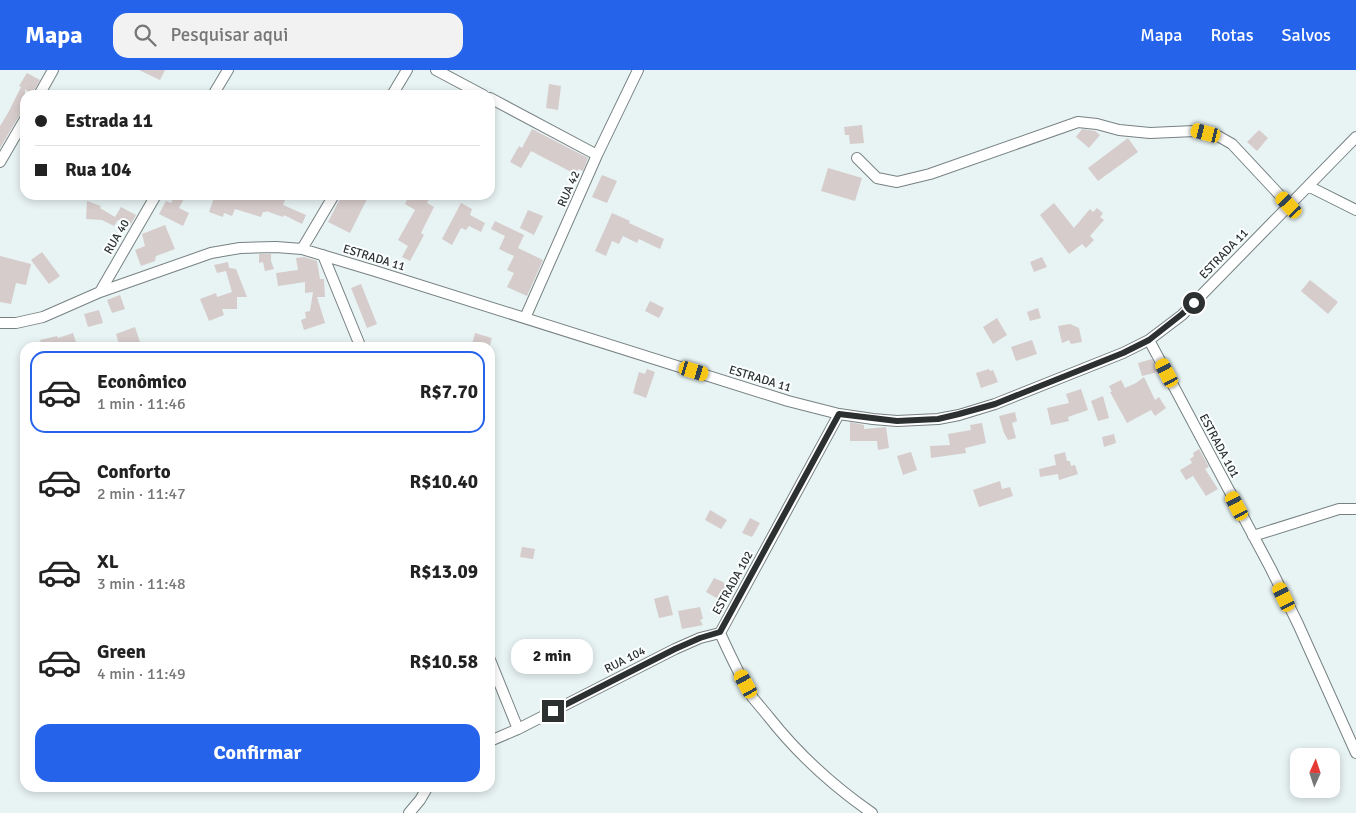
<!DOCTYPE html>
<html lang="pt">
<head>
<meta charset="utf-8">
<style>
  :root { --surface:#fff; --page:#f2f2f2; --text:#222; --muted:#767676; --line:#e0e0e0; --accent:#2563eb }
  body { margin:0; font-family:Signika,sans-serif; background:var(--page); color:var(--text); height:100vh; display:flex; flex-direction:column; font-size:19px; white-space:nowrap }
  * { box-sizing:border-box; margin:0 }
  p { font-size:16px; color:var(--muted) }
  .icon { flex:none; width:28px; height:28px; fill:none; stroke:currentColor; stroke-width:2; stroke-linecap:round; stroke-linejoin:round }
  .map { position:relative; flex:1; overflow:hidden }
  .panel { position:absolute; left:20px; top:272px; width:475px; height:450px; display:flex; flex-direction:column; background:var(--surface); border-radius:15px; box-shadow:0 2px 8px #0003 }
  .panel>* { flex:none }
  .guide { position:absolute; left:20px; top:20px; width:475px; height:110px; border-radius:15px; box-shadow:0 2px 8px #0003; display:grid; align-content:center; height:110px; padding:0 15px; background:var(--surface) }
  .needle { width:32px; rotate:3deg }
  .fabs { position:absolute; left:1290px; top:678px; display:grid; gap:10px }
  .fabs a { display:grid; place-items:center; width:50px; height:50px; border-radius:10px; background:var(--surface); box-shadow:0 2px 8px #0003; font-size:25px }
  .end { position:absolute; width:22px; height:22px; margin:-11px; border:6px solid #2c3031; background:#fff; box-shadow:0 0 0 2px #fff }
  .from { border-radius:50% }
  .bubble { position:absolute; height:35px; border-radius:15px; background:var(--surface); box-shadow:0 2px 8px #0003; font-size:16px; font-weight:700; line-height:35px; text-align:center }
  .car { position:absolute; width:15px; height:30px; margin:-15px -8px; border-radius:6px; box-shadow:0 0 4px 1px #0007; background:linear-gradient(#f5c518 24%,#345 0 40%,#f5c518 0 76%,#345 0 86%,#f5c518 0) }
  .guide b { display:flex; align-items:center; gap:18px; height:48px; font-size:19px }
  .guide b+b { border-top:1px solid var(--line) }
  .guide i { width:12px; height:12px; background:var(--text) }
  ul { padding:9px 0 0; list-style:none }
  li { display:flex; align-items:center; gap:15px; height:82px; margin:0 10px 8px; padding:0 5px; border:2px solid transparent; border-radius:15px }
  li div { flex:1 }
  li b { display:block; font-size:19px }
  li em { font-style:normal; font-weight:700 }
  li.on { border-color:var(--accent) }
  li>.icon { width:45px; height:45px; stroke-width:1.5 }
  .cta { display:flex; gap:10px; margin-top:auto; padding:10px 15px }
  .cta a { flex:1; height:58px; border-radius:15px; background:var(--accent); color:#fff; font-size:20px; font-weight:700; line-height:58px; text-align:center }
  header { display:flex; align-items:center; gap:30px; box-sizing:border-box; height:70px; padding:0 25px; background:var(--accent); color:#fff }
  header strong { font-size:24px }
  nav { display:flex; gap:28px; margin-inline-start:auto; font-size:18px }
  .search { width:350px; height:45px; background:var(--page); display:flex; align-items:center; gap:12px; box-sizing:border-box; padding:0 18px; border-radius:15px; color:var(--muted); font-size:19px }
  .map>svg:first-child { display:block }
  .building { fill:#d6cccb }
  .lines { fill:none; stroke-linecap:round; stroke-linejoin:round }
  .street-casing { stroke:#778182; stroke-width:12 }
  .street { stroke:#fff; stroke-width:10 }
  .route { stroke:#2c3031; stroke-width:6 }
  .labels { text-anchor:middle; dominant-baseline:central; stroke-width:4; stroke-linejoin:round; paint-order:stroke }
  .street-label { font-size:12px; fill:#2c3031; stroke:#fcffff }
</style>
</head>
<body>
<header>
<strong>Mapa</strong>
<div class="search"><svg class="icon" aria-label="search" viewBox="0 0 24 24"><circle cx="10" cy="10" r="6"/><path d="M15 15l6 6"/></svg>Pesquisar aqui</div>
<nav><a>Mapa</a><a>Rotas</a><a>Salvos</a></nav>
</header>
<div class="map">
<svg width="1356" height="743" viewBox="0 0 1356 743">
  <rect width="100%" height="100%" fill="#e8f3f4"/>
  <path class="building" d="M139 0H165L160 10Z
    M27 3 40 10 32 24 25 19V42L19 46 0 78V56L8 43 21 17 19 16Z
    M549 14 561 16 558 40 546 38Z
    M862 55 864 73 850 74 849 65H845L844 57Z
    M532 59 588 88 583 101 578 99 577 105 531 81 521 98 510 92 519 76 522 78Z
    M1082 59 1095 61 1100 65 1089 78 1076 67Z
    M1259 60 1268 68 1257 81 1247 72Z
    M1128 68 1138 82 1098 111 1088 98Z
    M828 98 862 108 855 131 821 121Z
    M602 105 617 111 607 133 592 127Z
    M175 125H186L179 138 189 143 183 156 159 144 166 131 171 133Z
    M215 125H265L274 128 275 125H287L283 135 306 145 302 154 284 145 283 147 266 141V142H263L261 147 235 139 232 146 224 143 223 147 209 142Z
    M342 125H369L350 163 328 152Z
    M409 125H431L427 133 434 137 421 163 424 165 410 191 402 187 408 176 398 170 415 140 405 134Z
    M87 131 101 136 100 138 115 147 121 137 136 145 130 156 118 150 114 156 102 150 86 149Z
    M461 133 472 139 470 145 485 153 481 162 469 156 466 160 461 158 452 175 442 169Z
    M1054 133 1074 158 1090 139 1093 142 1097 138 1103 143 1100 147 1104 150 1090 166 1094 170 1086 178 1082 174 1069 184 1040 145Z
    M528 140 543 146 534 165 520 158Z
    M612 143 630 151 629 153 664 169 660 179 639 169 637 173 623 166 619 174 612 171 606 186 595 181Z
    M495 151 524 165 518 178 543 190 527 226 507 217 514 203 507 200 514 186 499 179 505 166 491 159Z
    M165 155 175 179 156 186 155 191 141 196 135 180 145 176 142 164Z
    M42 182 60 206 49 214 31 190Z
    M259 184H271V191L274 199 265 201 263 192 259 193Z
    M0 186 31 194 26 215 16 213 11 234 0 232Z
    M304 187 317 191 320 209H324L325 227H317L325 253 304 260 301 250 306 248 305 242 310 241 313 222 305 223V212L278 216 276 203 298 200 296 188Z
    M1042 187 1047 197 1034 202 1030 192Z
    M228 192 229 198 236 199 247 227H237V239H222L224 245 209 251 200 229 216 223 217 227 232 222 226 201 217 203 214 195Z
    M1310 210 1338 232 1328 244 1301 221Z
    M361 214 377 254 367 258 351 218Z
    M120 225 125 239 112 243 107 230Z
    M650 231 664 238 659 248 645 241Z
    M1038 238 1041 248 1030 251 1027 242Z
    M99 240 103 253 88 257 84 244Z
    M997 248 1007 265 993 274 983 257Z
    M1070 254 1079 258 1082 272 1071 274 1069 270 1062 273 1058 256Z
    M135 257 141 275 133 278H120L116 264Z
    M73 263 78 278H42L40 270 57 266 58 268Z
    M475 263 492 268 489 278H471Z
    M1032 270 1037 284 1016 291 1011 277Z
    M1152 289 1158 302 1142 306 1138 293Z
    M647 299 655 302 646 328 633 323 639 302 645 304Z
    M989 299 990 301 993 300 998 312 981 318 976 303Z
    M1144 307 1155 330 1159 327 1166 338 1155 346 1151 340 1127 353 1110 322H1112L1109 316 1121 310 1125 318 1136 313Z
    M1081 319 1088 340 1068 347 1069 351 1051 355 1047 338 1069 333 1066 324Z
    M1103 326 1109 348 1098 351 1091 331Z
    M1015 342 1017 351 1012 353 1016 368 1008 370 1004 363 999 346Z
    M850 352 864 355V359L886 357 889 378 878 380 877 371H850Z
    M982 353 986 373 965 378 966 383 931 388 930 376 950 375 948 364 971 360 970 355Z
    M1114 364 1116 373 1104 377 1102 367Z
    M1199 379 1209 397 1205 399 1218 419 1206 426 1193 406 1186 410 1180 400 1192 393 1190 389 1194 386 1193 383Z
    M911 382 917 400 903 405 897 386Z
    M1065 382 1067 391H1070L1071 396 1075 395 1078 404 1059 410 1058 404 1040 407 1039 399 1056 395 1054 385Z
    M1000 411 1002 419 1010 417 1013 426 979 437 973 420Z
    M710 440 727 450 721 459 705 450Z
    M750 448 760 453 752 467 742 463Z
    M522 477 535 479 533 489 520 487Z
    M714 508 723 512 726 516 718 529 706 522Z
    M668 525 673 545 659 548 654 529Z
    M700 537 703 549 700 550 703 555 682 559 678 541Z"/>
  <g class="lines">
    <g class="street-casing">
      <path id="street" d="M436 0 483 25
        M39 25 53 0
        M213 25 228 0
        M392 25 407 0
        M490 28 597 85
        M857 88 877 108 897 112 930 104 1078 52 1097 54 1119 60 1150 63 1195 61 1218 66 1232 74 1289 135
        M0 92 25 49
        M1308 116 1356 140
        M302 179 334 125
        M323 185 361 278
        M100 222 156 125
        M525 248 597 85 638 0
        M0 253H16L43 247 100 222 211 183 240 178 276 177 302 179 375 201 788 331 839 344 873 349 897 351 938 349 959 345 995 334 1123 283 1149 270 1182 245 1356 67
        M1149 270 1271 499 1298 554 1356 683
        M1253 466 1339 439H1356
        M720 563 839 344
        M720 563C730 585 740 607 753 628 758 634 763 640 768 646 797 683 833 716 872 743
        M490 590 518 659
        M490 671 518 659 675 579 700 568 720 563
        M409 743 420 730 427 718"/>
    </g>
    <use href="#street" class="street"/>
  </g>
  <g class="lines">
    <path class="route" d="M553 641 675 579 700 568 720 562 839 344 897 351 938 349 959 344 995 334 1123 283 1149 270 1182 244 1194 233"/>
  </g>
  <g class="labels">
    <g class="street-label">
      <text transform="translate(569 119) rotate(-66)">RUA 42</text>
      <text transform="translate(117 167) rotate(-60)">RUA 40</text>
      <text transform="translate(1224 184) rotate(-46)">ESTRADA 11</text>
      <text transform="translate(374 188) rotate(17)">ESTRADA 11</text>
      <text transform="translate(760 309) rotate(17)">ESTRADA 11</text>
      <text transform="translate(1219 376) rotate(62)">ESTRADA 101</text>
      <text transform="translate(733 513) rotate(-61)">ESTRADA 102</text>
      <text transform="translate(625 590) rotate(-27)">RUA 104</text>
    </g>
  </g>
</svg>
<div class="fabs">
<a><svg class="needle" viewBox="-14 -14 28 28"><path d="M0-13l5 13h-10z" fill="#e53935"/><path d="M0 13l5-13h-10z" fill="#767676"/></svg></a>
</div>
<i class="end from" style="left:1194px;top:233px"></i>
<i class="end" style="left:553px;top:641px"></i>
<div class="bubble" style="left:511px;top:569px;width:82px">2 min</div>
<i class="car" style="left:1206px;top:63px;rotate:284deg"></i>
<i class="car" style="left:1289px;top:135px;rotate:317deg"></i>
<i class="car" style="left:694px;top:301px;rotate:107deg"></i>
<i class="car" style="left:1167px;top:303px;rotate:332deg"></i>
<i class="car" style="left:1237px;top:436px;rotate:332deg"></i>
<i class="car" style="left:1284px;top:527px;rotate:334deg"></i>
<i class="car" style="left:746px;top:614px;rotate:331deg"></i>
<div class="guide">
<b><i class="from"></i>Estrada 11</b>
<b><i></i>Rua 104</b>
</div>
<section class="panel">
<ul>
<li class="on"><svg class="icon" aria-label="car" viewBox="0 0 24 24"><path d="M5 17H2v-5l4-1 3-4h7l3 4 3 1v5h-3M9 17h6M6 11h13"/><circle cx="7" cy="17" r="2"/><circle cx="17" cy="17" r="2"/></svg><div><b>Econômico</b><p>1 min · 11:46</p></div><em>R$7.70</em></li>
<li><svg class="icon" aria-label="car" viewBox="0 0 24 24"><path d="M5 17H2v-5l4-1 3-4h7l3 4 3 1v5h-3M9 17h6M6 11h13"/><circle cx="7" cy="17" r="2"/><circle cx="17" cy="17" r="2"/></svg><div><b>Conforto</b><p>2 min · 11:47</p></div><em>R$10.40</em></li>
<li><svg class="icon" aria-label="car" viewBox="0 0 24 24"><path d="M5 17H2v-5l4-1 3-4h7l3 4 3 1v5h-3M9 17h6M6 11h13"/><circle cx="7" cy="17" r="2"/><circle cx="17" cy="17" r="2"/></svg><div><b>XL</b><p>3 min · 11:48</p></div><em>R$13.09</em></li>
<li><svg class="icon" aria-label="car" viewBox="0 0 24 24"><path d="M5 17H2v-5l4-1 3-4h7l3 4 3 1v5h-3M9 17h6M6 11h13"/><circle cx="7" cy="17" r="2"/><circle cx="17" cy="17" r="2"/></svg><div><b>Green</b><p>4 min · 11:49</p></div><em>R$10.58</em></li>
</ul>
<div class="cta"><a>Confirmar</a></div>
</section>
</div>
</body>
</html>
